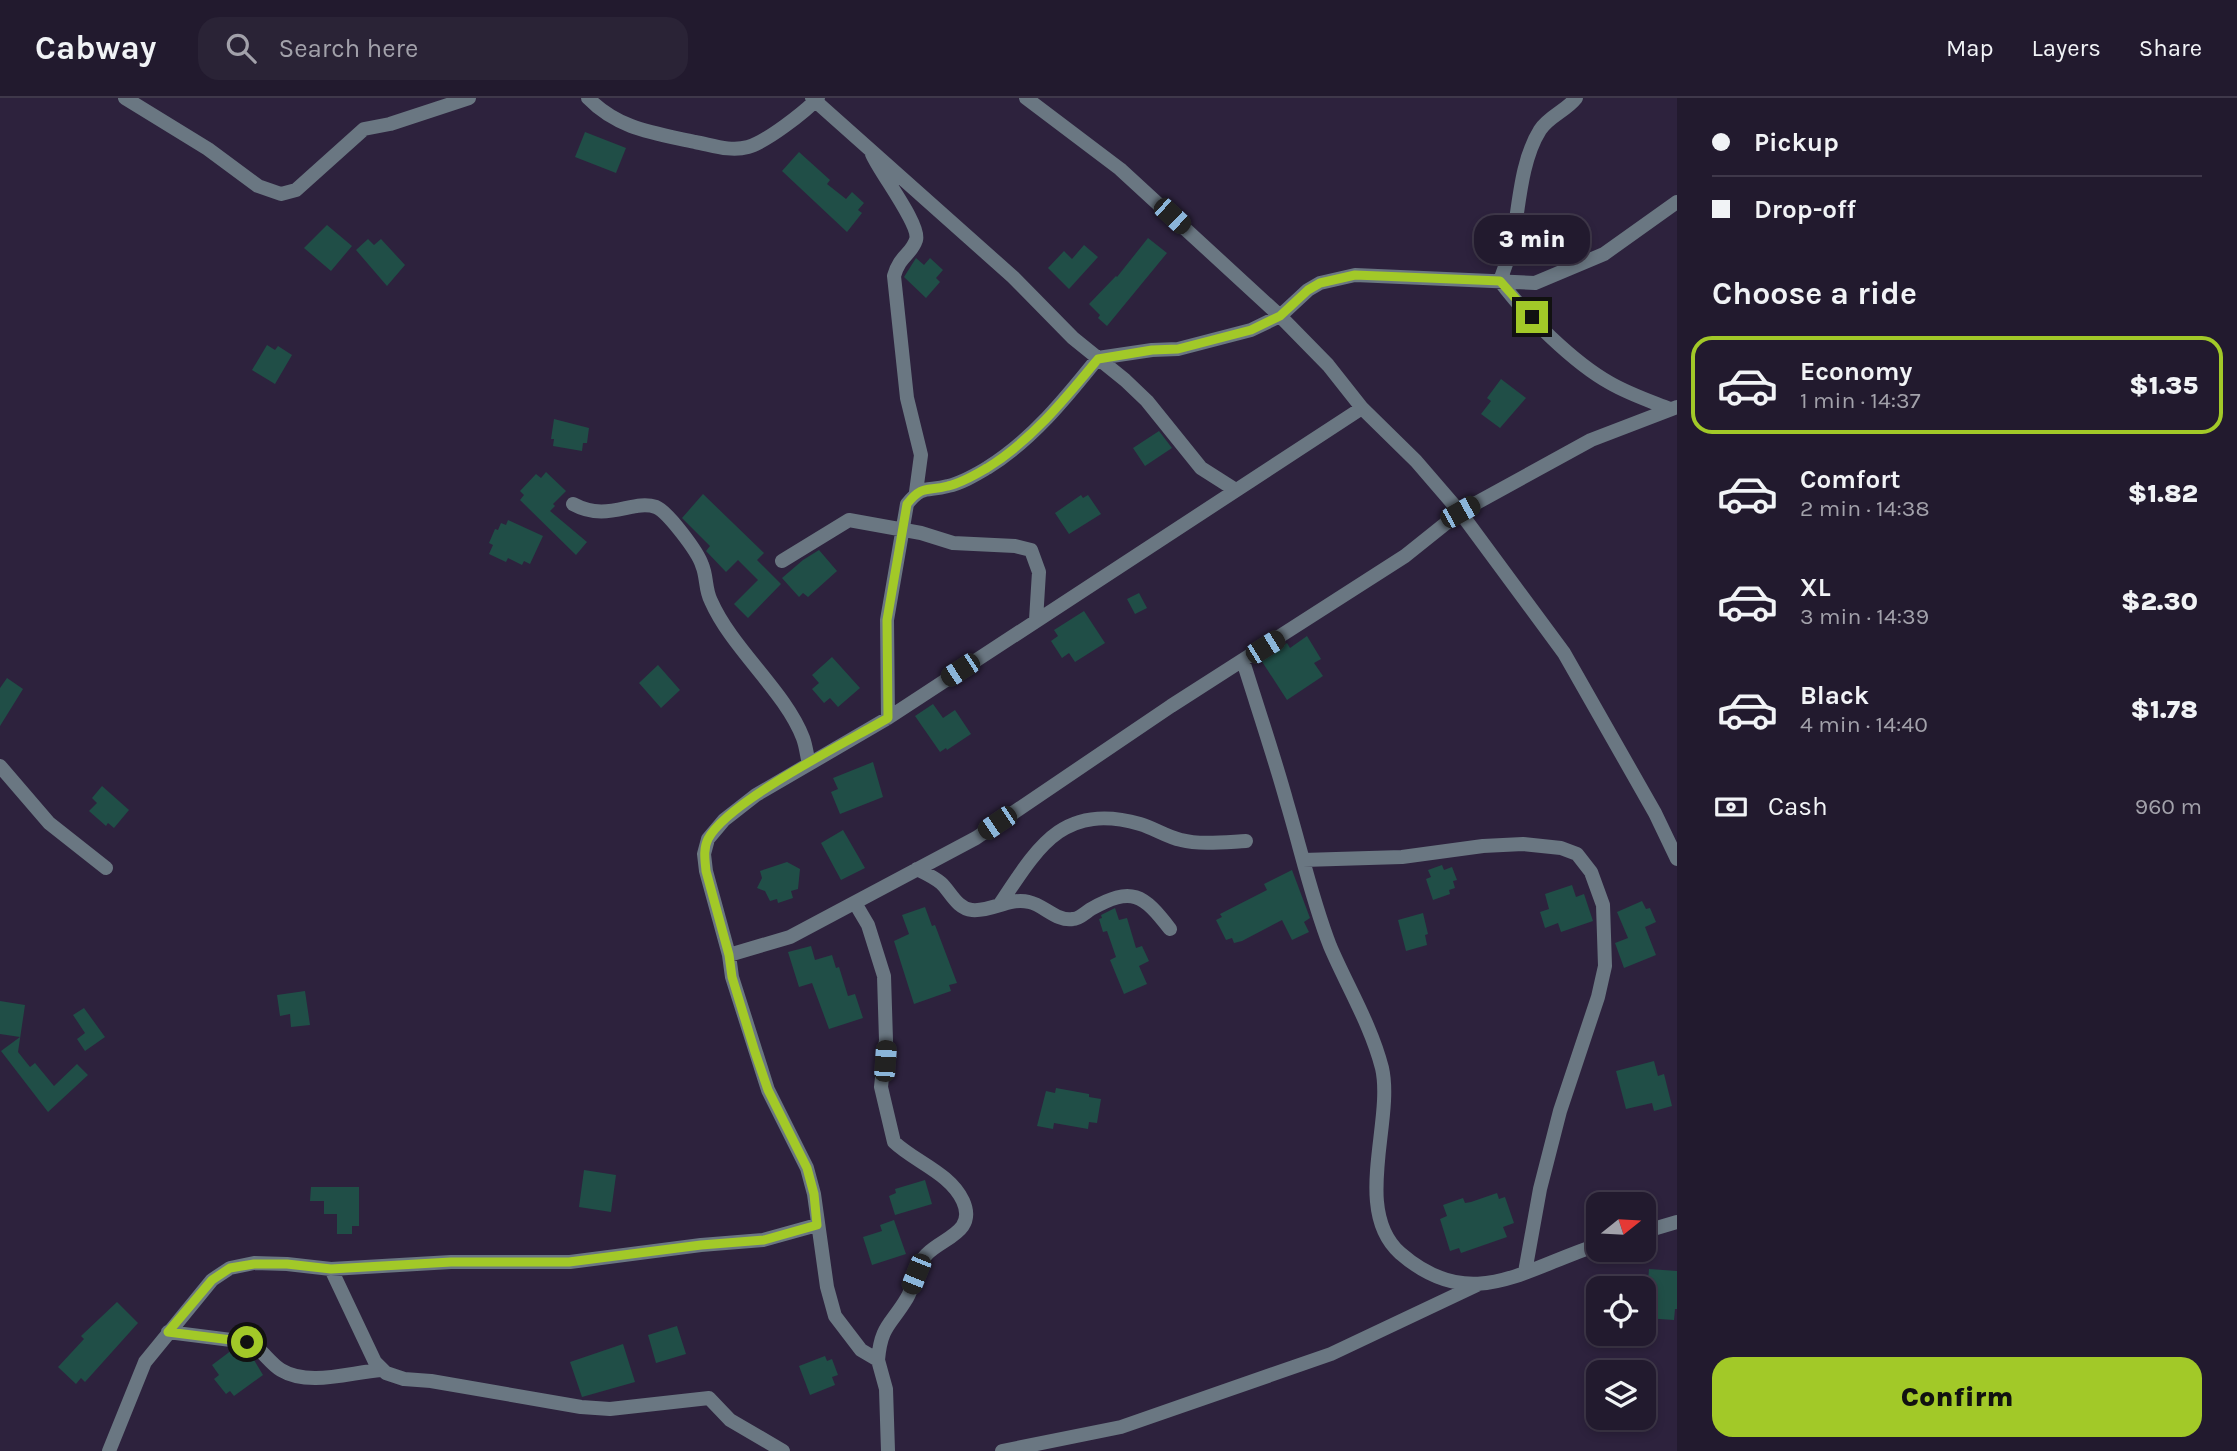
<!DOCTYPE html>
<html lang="en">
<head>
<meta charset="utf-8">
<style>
  :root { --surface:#221a2e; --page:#2a2336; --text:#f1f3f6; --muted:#a2a1aa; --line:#3f384a; --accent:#a2c928 }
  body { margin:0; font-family:Karla,sans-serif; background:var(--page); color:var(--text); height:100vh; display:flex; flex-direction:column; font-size:26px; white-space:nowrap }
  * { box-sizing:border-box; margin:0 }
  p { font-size:23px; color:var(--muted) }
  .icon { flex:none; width:38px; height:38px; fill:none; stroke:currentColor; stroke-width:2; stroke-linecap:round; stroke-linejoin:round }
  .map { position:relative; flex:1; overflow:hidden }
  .drawer { display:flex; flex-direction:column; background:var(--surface); width:560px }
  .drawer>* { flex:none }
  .top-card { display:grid; align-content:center; height:154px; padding:0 35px; background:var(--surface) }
  .needle { width:46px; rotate:72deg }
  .controls { position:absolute; left:1586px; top:1094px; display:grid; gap:14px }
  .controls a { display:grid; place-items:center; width:70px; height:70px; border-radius:14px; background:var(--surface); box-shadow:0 4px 10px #0003,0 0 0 2px var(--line); font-size:35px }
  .end { position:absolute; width:32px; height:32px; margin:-16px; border:9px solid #a2c928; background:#111; box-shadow:0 0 0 4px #111 }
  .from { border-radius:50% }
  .bubble { position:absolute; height:49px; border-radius:21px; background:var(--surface); box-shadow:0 4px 10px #0003,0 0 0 2px var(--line); font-size:23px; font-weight:800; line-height:49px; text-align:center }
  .car { position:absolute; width:21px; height:42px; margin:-21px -10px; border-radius:9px; box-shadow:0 0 5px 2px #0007; background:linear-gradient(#222 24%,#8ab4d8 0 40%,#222 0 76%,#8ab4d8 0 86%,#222 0) }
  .top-card b { display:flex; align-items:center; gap:24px; height:66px; font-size:26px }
  .top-card b+b { border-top:2px solid var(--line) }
  .top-card i { width:18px; height:18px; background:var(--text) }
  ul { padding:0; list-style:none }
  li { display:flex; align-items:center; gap:21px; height:98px; margin:0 14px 10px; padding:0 21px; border:4px solid transparent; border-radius:21px }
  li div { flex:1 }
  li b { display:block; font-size:26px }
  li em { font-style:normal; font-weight:800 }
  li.active { border-color:var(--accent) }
  li>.icon { width:63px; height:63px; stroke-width:1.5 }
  h2 { padding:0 35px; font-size:32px; line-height:84px }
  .pay { display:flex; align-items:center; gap:18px; height:77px; padding:0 35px; font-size:26px }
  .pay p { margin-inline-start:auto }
  .primary-button { display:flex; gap:14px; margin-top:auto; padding:14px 35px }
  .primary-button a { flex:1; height:80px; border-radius:21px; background:var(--accent); color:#111; font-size:28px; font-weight:800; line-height:80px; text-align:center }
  header { display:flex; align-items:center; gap:42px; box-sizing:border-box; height:98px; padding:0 35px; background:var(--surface); border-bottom:2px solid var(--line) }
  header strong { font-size:33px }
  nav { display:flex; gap:38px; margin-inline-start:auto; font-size:24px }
  .search { width:490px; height:63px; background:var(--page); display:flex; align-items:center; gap:18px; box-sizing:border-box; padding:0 24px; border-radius:21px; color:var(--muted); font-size:26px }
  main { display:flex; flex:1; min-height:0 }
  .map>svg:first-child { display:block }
  .building { fill:#204e47 }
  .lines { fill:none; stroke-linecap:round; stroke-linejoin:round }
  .street { stroke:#6a7782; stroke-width:14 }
  .route { stroke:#a2c928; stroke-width:9 }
</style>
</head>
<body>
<header>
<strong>Cabway</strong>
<div class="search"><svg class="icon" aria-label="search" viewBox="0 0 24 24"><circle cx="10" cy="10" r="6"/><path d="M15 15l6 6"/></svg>Search here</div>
<nav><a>Map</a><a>Layers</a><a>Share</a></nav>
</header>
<main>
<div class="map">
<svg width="1677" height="1353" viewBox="0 0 1677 1353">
  <rect width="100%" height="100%" fill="#2d223d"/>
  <path class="building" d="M585 34 626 50 616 75 575 59Z
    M799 54 830 82 827 86 846 101 852 94 864 105 858 112 862 115 847 134 782 73Z
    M327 127 352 148 331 173 304 150Z
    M1148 140 1167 155 1107 228 1098 220 1100 217 1089 206 1116 178 1117 179Z
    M368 141 374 147 381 141 405 167 387 188 356 152Z
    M1084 147 1098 159 1069 191 1048 170 1064 153 1072 161Z
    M916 160 924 167 930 160 943 172 936 180 940 184 926 200 904 179Z
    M267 247 275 252 278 248 292 257 275 286 252 272Z
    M1501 281 1526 300 1500 330 1481 316 1491 303 1487 300Z
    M554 321 589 330 587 345H583L582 353 553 348 554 341H551Z
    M1159 333 1172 350 1145 368 1133 350Z
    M546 374 566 393 553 406 555 408 550 413 587 444 576 457 520 402 524 397 520 393 536 376 541 380Z
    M703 396 764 455 757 462 781 486 748 520 734 506 758 482 738 462 726 474 706 453 710 448 682 420Z
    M1081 397 1083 400 1088 397 1101 416 1069 436 1055 415Z
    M508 422 543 438 530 466 524 463 522 467 508 460 506 464 489 456 493 447 489 445 495 431 498 432 501 425 506 427Z
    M819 452 837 473 808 499 803 495 799 499 782 480 803 462Z
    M1139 495 1147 510 1135 516 1127 501Z
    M1084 513 1105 545 1075 564 1069 555 1062 560 1051 543 1058 538 1054 532Z
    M1307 538 1321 561 1314 565 1323 578 1287 602 1261 562 1287 545 1290 550Z
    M832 559 860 590 838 609 830 600 824 605 812 591 819 585 812 577Z
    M658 567 680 592 661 610 639 585Z
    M7 580 23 591 0 628V590Z
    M933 606 943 620 955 612 971 636 947 652 946 650 940 654 915 618Z
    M873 664 883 699 840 716 831 694 838 691 833 680Z
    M102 688 129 712 114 730 108 725 106 728 89 713 97 705 92 700Z
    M843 732 865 770 841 782 821 745Z
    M787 764 800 771 798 791 791 793 793 800 778 805 777 801 770 803 765 793 757 790 762 780 760 773Z
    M1442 767 1444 772 1452 769 1457 782 1453 783 1455 790 1449 792 1450 796 1433 802 1426 781 1431 779 1428 772Z
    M1292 772 1310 820 1304 824 1309 834 1292 842 1282 822 1242 843 1234 845 1232 840 1226 842 1216 822 1222 819 1220 816 1267 792 1264 786Z
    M1572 787 1576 799 1584 796 1593 823 1561 834 1558 825 1545 830 1540 814 1549 811 1545 796Z
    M1642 803 1646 811 1650 810 1656 824 1645 829 1656 857 1624 870 1615 845 1628 840 1617 814Z
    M925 809 932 828 935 827 957 885 949 887 951 893 914 906 894 843 909 836 902 817Z
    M1115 810 1119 822 1127 820 1136 850 1142 848 1149 863 1139 868 1147 886 1124 896 1110 862 1116 859 1107 833 1103 834 1099 821 1102 820 1101 817Z
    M1423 815 1428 836 1425 837 1427 847 1406 853 1398 822Z
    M811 848 815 862 832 857 836 870 839 869 848 898 855 896 863 920 829 931 812 885 799 889 788 854Z
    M305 893 310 927 291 929 290 916 280 918 277 897Z
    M0 903 25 907 18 954 30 969 35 965 54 988 77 966 88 977 48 1014 1 953 20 939 0 936Z
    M84 910 105 939 85 953 77 941 85 935 73 917Z
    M1654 963 1658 978 1664 976 1672 1008 1654 1013 1652 1005 1626 1011 1616 973Z
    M1056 990 1089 996V999L1101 1001 1097 1025 1089 1024 1088 1031 1054 1025 1053 1031 1037 1028 1046 993 1055 995Z
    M584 1072 616 1077 611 1114 579 1109Z
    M925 1082 932 1106 895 1117 889 1098 896 1095 895 1091Z
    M311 1089H359V1128H352V1136H337V1116H324V1103H310Z
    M1497 1095 1499 1101 1505 1099 1514 1125 1503 1129 1507 1139 1461 1155 1459 1150 1450 1153 1440 1121 1447 1118 1443 1107 1463 1100 1465 1105 1471 1104Z
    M894 1122 906 1156 872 1167 863 1139 882 1133 880 1127Z
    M1649 1171 1677 1173V1211H1675L1674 1222 1645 1220Z
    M117 1204 138 1225 85 1284 81 1280 76 1286 58 1269 84 1241 81 1238Z
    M677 1228 686 1256 656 1265 648 1237Z
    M623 1246 635 1284 582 1299 570 1264Z
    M232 1252 251 1257 263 1277 234 1298 230 1293 226 1296 214 1281 219 1277 212 1267Z
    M825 1258 827 1263 832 1261 838 1277 832 1279 835 1287 810 1297 799 1268Z"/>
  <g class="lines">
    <path class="street" d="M125 0 208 51 258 88 281 96 296 92 364 31 390 26 469 0
      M588 0C618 31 654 35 695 44 712 47 730 54 748 49 766 44 805 14 818 0
      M812 0 1013 179 1073 240 1125 282 1147 303 1201 370 1234 391
      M1026 0 1120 71 1280 218 1328 267 1362 310 1416 363 1460 414 1564 555 1655 715 1677 761
      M1576 0C1566 13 1549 18 1540 32 1520 64 1519 111 1512 147 1509 159 1504 171 1500 183 1525 217 1574 265 1610 285 1629 296 1650 303 1670 311
      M872 56C880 75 921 127 916 142 911 157 900 157 894 178L907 300 921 357 916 394
      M573 406C608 425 632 401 656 409 668 414 698 454 702 467 707 478 705 492 711 503 732 551 785 593 803 640 806 648 807 658 809 666
      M782 463 849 422 921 435 953 445 1015 448 1031 452 1039 474 1036 522
      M1243 563C1258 611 1274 658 1287 705 1301 752 1312 802 1330 848 1347 888 1371 927 1382 970 1394 1023 1352 1112 1400 1155 1471 1217 1525 1170 1598 1147
      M888 620 887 522 907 406C923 386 927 394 948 388 962 385 975 377 987 370 1032 342 1065 301 1098 260L1152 252 1178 251 1251 232 1280 218 1308 192 1320 185 1355 177 1535 185 1604 156 1677 104
      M0 668 49 725 106 770
      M1303 762 1402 759 1483 748 1523 746 1561 750 1577 756 1591 774 1603 807 1605 868 1598 899 1560 1013 1540 1091 1525 1174
      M917 771C925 775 934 779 941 785 950 793 957 811 972 812 992 814 1009 799 1029 804 1044 807 1057 824 1073 821 1079 821 1086 814 1091 811 1132 788 1143 796 1170 831
      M855 805 868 827 884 878 886 942 881 989 894 1044C915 1064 950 1075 963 1103 977 1134 942 1140 927 1156 916 1167 915 1186 907 1200 891 1227 881 1227 878 1262
      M1000 806C1038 749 1063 704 1140 726 1154 730 1167 739 1181 742 1200 747 1226 744 1246 743
      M729 857 790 839 976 740 1171 608 1405 458 1460 414 1591 342 1677 309
      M1643 1134 1677 1124
      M331 1171 375 1264 386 1275 404 1281 431 1283 581 1309 610 1311 709 1300 730 1322 783 1353
      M168 1234 247 1244C262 1250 268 1264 281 1272 309 1289 351 1274 381 1272
      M109 1353 145 1264 212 1182 230 1170 254 1165 287 1166 331 1171 451 1164H570L701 1147 763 1142 817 1127
      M888 1353 886 1291 878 1262 861 1252 835 1218 827 1189 814 1096 807 1070 768 992 732 879 729 857 706 773 704 756 708 741 724 722 756 697 888 620 1362 310
      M1002 1353 1121 1329 1331 1256 1477 1187"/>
  </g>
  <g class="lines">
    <path class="route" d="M247 1244 168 1234 212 1182 230 1170 254 1166H287L331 1171 451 1164H569L701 1147 764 1142 817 1127 814 1096 807 1070 768 992 755 954 732 879 729 857 706 773C705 762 703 751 708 741 728 703 847 644 888 620L887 522 907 406C923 386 927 394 948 388 962 385 975 377 987 370 1032 342 1065 301 1098 261L1152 252 1178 251 1251 232 1280 218 1308 192 1320 185 1355 177 1500 183 1532 219"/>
  </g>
</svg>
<div class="controls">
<a><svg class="needle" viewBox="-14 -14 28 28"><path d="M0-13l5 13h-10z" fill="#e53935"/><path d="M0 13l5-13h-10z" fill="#a2a1aa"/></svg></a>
<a><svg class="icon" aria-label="locate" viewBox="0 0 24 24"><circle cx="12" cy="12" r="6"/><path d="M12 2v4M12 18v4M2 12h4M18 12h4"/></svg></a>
<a><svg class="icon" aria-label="layers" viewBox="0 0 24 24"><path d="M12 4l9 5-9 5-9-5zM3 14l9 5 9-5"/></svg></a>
</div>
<i class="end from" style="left:247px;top:1244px"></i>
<i class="end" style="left:1532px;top:219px"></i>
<div class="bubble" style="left:1474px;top:117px;width:116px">3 min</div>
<i class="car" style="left:1172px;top:118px;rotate:133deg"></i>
<i class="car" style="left:1460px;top:414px;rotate:61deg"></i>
<i class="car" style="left:1265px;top:549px;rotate:58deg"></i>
<i class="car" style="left:960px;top:572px;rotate:237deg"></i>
<i class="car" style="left:997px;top:725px;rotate:236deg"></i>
<i class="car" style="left:885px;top:963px;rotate:4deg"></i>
<i class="car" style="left:916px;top:1176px;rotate:202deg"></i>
</div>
<section class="drawer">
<div class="top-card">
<b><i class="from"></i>Pickup</b>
<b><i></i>Drop-off</b>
</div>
<h2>Choose a ride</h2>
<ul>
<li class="active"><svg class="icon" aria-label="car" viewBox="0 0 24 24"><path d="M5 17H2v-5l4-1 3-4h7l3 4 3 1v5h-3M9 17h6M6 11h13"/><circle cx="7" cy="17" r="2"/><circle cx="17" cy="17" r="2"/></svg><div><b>Economy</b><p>1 min · 14:37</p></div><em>$1.35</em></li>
<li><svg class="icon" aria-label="car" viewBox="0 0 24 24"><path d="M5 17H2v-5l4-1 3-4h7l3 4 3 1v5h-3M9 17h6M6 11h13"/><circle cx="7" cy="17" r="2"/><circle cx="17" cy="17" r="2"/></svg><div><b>Comfort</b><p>2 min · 14:38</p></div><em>$1.82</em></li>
<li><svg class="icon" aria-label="car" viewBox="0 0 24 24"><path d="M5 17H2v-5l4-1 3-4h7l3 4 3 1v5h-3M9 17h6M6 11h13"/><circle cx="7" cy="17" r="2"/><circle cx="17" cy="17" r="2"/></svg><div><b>XL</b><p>3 min · 14:39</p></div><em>$2.30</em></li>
<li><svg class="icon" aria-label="car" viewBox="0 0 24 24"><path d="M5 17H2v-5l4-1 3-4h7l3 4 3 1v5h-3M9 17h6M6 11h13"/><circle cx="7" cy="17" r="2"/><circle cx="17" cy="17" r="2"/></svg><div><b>Black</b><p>4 min · 14:40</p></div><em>$1.78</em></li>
</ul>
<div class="pay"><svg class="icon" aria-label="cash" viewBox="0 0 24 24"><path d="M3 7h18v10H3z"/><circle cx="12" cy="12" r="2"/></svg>Cash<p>960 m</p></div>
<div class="primary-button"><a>Confirm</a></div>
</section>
</main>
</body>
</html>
